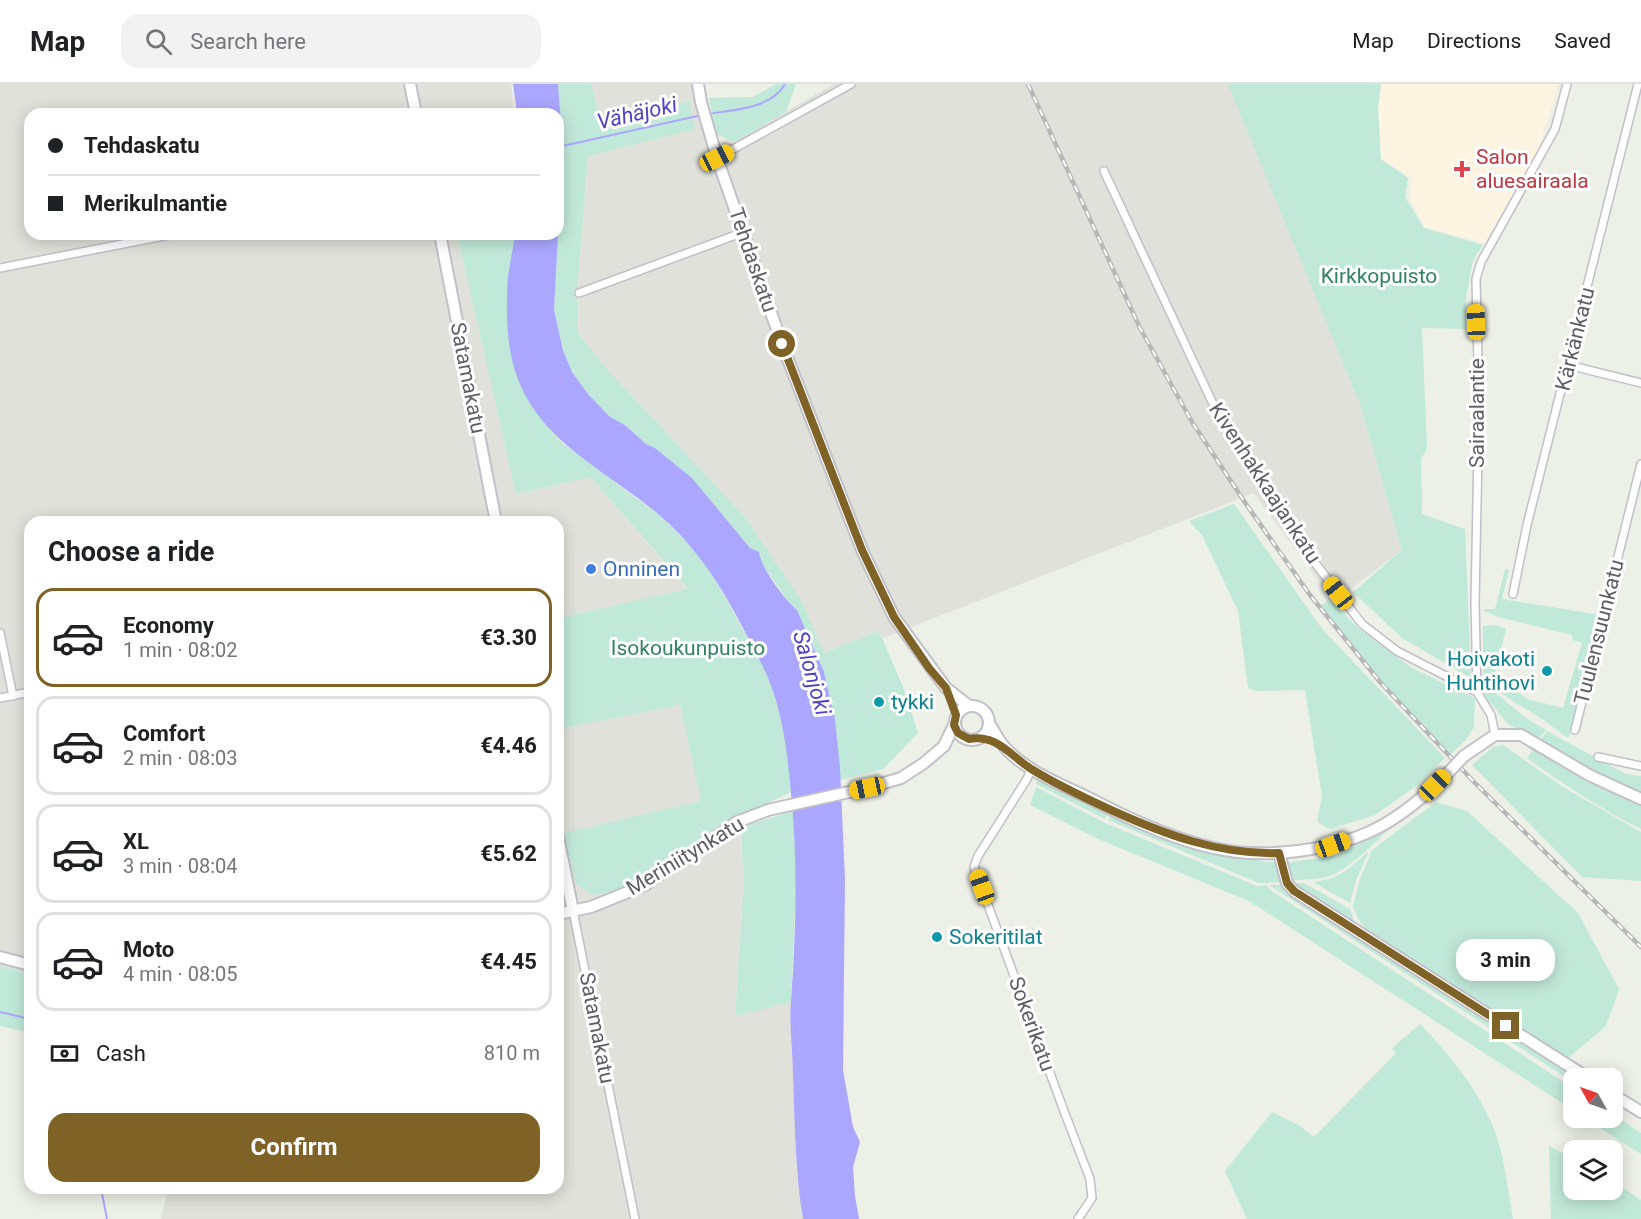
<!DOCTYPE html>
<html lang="en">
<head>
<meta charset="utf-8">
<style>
  :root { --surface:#fff; --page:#f2f2f2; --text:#202124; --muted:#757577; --line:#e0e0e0; --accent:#7f6326 }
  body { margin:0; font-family:Roboto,sans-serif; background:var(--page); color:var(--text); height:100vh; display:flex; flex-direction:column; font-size:22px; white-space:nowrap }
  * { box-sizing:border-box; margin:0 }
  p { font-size:20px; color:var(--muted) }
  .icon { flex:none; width:33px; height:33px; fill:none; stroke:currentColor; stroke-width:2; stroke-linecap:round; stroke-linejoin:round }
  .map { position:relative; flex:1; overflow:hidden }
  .side { position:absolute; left:24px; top:432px; width:540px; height:678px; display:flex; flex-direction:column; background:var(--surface); border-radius:18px; box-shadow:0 3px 15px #0003 }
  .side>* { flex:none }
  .guide { position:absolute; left:24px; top:24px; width:540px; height:132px; border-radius:18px; box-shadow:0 3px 15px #0003; display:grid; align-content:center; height:132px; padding:0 24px; background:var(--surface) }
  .needle { width:39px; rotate:310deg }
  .tools { position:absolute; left:1563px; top:984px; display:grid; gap:12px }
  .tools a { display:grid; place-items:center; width:60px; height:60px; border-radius:12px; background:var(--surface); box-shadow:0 3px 15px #0003; font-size:30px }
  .end { position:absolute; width:27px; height:27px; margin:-14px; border:8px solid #7f6326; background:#fff; box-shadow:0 0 0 3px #fff }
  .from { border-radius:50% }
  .bubble { position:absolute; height:42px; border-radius:18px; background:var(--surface); box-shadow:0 3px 15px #0003; font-size:20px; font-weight:700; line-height:42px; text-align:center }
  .car { position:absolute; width:18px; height:36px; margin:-18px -9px; border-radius:8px; box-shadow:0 0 4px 2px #0007; background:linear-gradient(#f5c518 24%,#345 0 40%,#f5c518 0 76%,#345 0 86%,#f5c518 0) }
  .guide b { display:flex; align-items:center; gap:21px; height:57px; font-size:22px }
  .guide b+b { border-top:2px solid var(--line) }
  .guide i { width:15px; height:15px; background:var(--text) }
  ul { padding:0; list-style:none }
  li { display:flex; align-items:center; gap:18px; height:99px; margin:0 12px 9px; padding:0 12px; border:3px solid var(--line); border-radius:18px }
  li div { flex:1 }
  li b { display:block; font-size:22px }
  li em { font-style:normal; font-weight:700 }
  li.active { border-color:var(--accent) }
  li>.icon { width:54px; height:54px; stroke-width:1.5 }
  h2 { padding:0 24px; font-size:27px; line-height:72px }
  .pay { display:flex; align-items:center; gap:15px; height:66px; padding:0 24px; font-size:22px }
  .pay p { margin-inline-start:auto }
  .button { display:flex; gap:12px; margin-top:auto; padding:12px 24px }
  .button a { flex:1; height:69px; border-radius:18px; background:var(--accent); color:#fff; font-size:24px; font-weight:700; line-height:69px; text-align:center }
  header { display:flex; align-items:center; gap:36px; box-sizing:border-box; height:84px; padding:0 30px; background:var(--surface); border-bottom:2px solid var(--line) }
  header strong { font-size:28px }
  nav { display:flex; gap:33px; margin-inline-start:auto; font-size:21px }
  .search { width:420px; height:54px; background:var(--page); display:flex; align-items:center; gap:15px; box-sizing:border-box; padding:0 21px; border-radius:18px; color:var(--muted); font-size:22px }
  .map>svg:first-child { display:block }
  .industrial { fill:#dfe1da }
  .medical { fill:#fdf5e2 }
  .green { fill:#c1e9d9 }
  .water { fill:#aba7ff }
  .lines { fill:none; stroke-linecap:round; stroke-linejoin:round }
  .stream { stroke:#aba7ff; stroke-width:2 }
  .street-casing { stroke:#c1bfc7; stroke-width:10 }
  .secondary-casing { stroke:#c2c0c9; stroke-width:14 }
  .street { stroke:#fff; stroke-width:7 }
  .secondary { stroke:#fff; stroke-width:10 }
  .rail-casing { stroke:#b7b7b8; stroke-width:4.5 }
  .rail { stroke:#fff; stroke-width:2; stroke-dasharray:7; stroke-linecap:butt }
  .secondary-bridge-casing { stroke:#c2c0c9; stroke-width:14; stroke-linecap:butt }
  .secondary-bridge { stroke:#fff; stroke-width:10 }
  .route { stroke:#7f6326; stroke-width:8 }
  .health-dot { fill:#e0444e; stroke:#fff; stroke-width:2 }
  .shop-dot { fill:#3f7fe0; stroke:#fff; stroke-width:2 }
  .culture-dot { fill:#0f9aa8; stroke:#fff; stroke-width:2 }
  .labels { text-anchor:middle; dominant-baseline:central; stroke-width:6; stroke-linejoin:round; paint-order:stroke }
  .health-label { font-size:21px; fill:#be3a42; stroke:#fff; text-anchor:start }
  .street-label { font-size:21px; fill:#5f5d67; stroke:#fff }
  .park-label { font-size:21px; fill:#308366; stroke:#fff }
  .shop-label { font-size:21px; fill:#366cbe; stroke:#fff; text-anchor:start }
  .culture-label { font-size:21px; fill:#0d838f; stroke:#fff; text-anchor:start }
  .water-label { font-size:22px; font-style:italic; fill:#5242ca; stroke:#fff }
</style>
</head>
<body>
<header>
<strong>Map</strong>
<div class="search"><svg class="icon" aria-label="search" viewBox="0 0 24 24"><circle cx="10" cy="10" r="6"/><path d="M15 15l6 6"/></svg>Search here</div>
<nav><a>Map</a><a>Directions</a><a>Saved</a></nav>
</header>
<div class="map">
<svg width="1641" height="1135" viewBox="0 0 1641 1135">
  <rect width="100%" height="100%" fill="#ecf0e6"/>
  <path class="industrial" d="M0 0H511L515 30H30V150H457L516 410 591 393 688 506 558 534V438H30V889L0 882Z
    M591 0H704L705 14 721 65 834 0H1230L1360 320 1402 466 1334 518 1254 409 883 554 879 547 824 569 801 516 745 433 605 283 577 248V210L589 62 599 38Z
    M558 617 564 644 680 621 701 717 564 750 621 806 652 789 715 744 738 731 744 796 735 931 791 918 796 1083 803 1135H161L168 1104H558Z"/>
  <path class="medical" d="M1381 0H1559L1538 66 1485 159 1425 143 1410 115 1412 94 1381 75 1378 24Z"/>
  <path class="green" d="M558 0H591L600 38 689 17 695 45 588 72 577 210V248L605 283 745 433 801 516 824 569 879 547 903 603 918 649 883 685 840 696 835 635 824 588 797 526 790 520 760 477 758 468 750 464 692 394 655 364 646 360 626 342 609 332 588 310 572 288 563 266 554 226 558 126 564 77Z
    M776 0H796L786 28 734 58 716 50 709 14 753 13Z
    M1228 0H1381L1378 24 1381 75 1408 94 1405 113 1424 144 1483 161 1473 176 1466 215V245L1422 244 1427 365 1421 375 1422 430 1465 445 1471 594 1402 554 1353 508 1402 466 1360 320Z
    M457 150H515L514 162 525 310 542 336 562 359 659 431 694 465 715 495 761 578 773 607 781 635 791 691V708L715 744 652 789 621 806 593 811 576 800 564 749 701 717 680 621 564 644 558 617V534L688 505 591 393 516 410Z
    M1234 420 1323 546 1445 674 1416 702 1375 731 1330 745 1317 738 1322 712 1305 606 1256 607 1248 604 1238 527 1202 451 1189 437Z
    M1505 485 1509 486 1502 515 1600 531 1572 646 1568 654C1557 646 1547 638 1536 631 1517 619 1498 610 1483 592V542L1495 541 1506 545 1493 595 1508 601 1527 615 1563 624 1582 559 1573 556 1572 551 1498 533 1484 527V525H1495Z
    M1329 515 1359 545 1412 584 1475 614 1474 643 1465 657 1451 670 1391 608 1321 522Z
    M1488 603 1526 634 1546 646 1536 658 1507 639 1484 611Z
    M1547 647 1626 690 1641 692V713L1538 659Z
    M1537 660 1641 716V745C1601 725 1563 700 1527 674Z
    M1503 661 1563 703 1641 748V797L1582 793 1472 681 1493 663Z
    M1040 685 1109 726 1105 735 1036 700Z
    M1036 703 1105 739 1257 802 1266 801 1273 808 1573 1004V1026L1249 817 1098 755 1030 721Z
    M1436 718 1467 727 1578 829 1619 905 1606 942 1567 975 1425 887 1395 863 1367 846 1359 836 1353 823 1359 798 1372 766Z
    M794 727 796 800 791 918 735 932 744 796 740 743Z
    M1112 728 1196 759 1265 778H1279L1285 798 1259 799 1108 736Z
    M1392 742C1378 756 1348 786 1330 792 1318 796 1302 795 1288 797L1284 779 1336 772Z
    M1369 767 1356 796 1350 819 1313 798C1341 795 1349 784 1369 767Z
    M1304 799 1350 825 1357 845 1290 800Z
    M1269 801H1287L1582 994H1574L1573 998Z
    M0 882 30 889V949L0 942Z
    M1420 940C1449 970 1478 1005 1494 1045 1505 1073 1508 1106 1513 1135H1247L1225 1087 1272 1028 1300 1042 1314 1053 1396 969 1392 964Z
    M1613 1030 1641 1049V1070L1584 1034H1612Z
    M1549 1062 1573 1075 1574 1106H1612L1613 1097 1641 1116V1135H1551Z"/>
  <path class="water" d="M513 0H558L564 77 558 127V30H517Z
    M515 150H558L554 226 563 266 572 288 588 310 609 332 626 342 646 360 655 364 692 394 750 464 759 468C761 484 784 515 797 526L824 588 835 635 840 684 845 795 843 986 853 1043 860 1058 853 1083 855 1112 859 1135H803C795 1088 795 1041 793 993 793 968 789 942 791 917 796 848 798 778 791 709 788 675 784 640 773 607 766 587 755 567 745 548 722 503 697 463 658 430 604 384 533 356 513 280 506 253 506 221 508 193 510 179 513 164 515 150Z"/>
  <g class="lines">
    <path class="stream" d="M707 30C733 26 771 25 785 0
      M558 63 702 31
      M0 928 30 935
      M101 1104 107 1135"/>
    <g class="street-casing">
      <path id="street" d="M717 74 851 0
        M1104 87 1221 337 1302 462 1362 540 1397 567 1477 608 1491 631 1495 651
        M0 184 174 150
        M579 209 744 148
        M1568 281 1641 299
        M1513 510 1527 441 1638 0
        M0 549 13 612
        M1477 608 1475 518 1479 320 1476 195 1481 178 1555 45 1567 0
        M0 614 30 608
        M1575 646 1641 380
        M1598 673 1641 682
        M1031 685 1027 695 978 772 974 783 1064 1027 1090 1095 1092 1114 1078 1135
        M573 827 635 1135"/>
    </g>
    <g class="secondary-casing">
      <path id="secondary" d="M410 0 416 30
        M698 0 701 18 717 74 782 260 862 466 894 533 946 604 969 622
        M440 150 496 438
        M955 639a17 17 0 1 1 34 0a17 17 0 1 1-34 0Z
        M990 641C994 647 998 655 1002 660 1022 686 1063 701 1091 715 1129 735 1172 755 1214 764 1264 776 1337 767 1383 741 1406 728 1427 710 1447 690
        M1464 672 1495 651H1521L1589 691 1641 715
        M558 753 573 827
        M1279 769 1287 799 1294 807 1588 994
        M558 830 591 823 645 801 737 738 768 726 867 704 901 694 924 679 944 662 954 641
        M0 873 30 881
        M1612 1010 1641 1028"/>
    </g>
    <use href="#street" class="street"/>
    <use href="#secondary" class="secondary"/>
    <g class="rail-casing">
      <path id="rail" d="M1028 0 1140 244 1192 338 1246 420 1310 511 1380 598 1473 697 1641 863"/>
    </g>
    <use href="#rail" class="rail"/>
    <g class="secondary-bridge-casing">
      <path id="secondary-bridge" d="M1447 690 1464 672"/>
    </g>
    <use href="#secondary-bridge" class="secondary-bridge"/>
  </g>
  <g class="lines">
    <path class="route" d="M782 260 862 466 894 533 929 584 946 604 956 631 954 641 958 649 969 655C998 650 1011 673 1033 686 1057 701 1085 714 1111 726 1164 750 1219 771 1279 769L1287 799 1294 807 1506 942"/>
  </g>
  <path class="health-dot" d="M1459 76h6v6h6v6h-6v6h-6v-6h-6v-6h6z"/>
  <circle class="shop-dot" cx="591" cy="485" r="6"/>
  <g class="culture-dot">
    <circle cx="1547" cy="587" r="6"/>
    <circle cx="879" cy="618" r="6"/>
    <circle cx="937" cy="853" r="6"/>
  </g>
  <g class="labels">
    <g class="health-label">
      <text x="1476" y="73">Salon<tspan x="1476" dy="24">aluesairaala</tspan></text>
    </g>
    <g class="street-label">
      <text transform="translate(753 176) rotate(71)">Tehdaskatu</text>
      <text transform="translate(1575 255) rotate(-76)">Kärkänkatu</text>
      <text transform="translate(468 294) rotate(79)">Satamakatu</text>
      <text transform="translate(1477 329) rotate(-90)">Sairaalantie</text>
      <text transform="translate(1265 399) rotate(57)">Kivenhakkaajankatu</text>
      <text transform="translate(1599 548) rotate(-76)">Tuulensuunkatu</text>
      <text transform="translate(685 772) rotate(-31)">Meriniitynkatu</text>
      <text transform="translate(1032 940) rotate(70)">Sokerikatu</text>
      <text transform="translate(597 944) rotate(79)">Satamakatu</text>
    </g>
    <g class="park-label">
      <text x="1379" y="192">Kirkkopuisto</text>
      <text x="688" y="564">Isokoukunpuisto</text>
    </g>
    <g class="shop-label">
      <text x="603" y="485">Onninen</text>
    </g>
    <g class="culture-label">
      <text x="1535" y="575" text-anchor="end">Hoivakoti<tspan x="1535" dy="24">Huhtihovi</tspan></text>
      <text x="891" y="618">tykki</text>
      <text x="949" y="853">Sokeritilat</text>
    </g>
    <g class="water-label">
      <text transform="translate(637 29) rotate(-13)">Vähäjoki</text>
      <text transform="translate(812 589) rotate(74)">Salonjoki</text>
    </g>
  </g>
</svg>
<div class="tools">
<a><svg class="needle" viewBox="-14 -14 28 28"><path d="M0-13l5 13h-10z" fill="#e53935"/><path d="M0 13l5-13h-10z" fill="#757577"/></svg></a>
<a><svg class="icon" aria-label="layers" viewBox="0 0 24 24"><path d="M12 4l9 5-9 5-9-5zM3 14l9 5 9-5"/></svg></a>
</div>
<i class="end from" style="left:782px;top:260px"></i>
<i class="end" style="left:1506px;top:942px"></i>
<div class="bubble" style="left:1456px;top:855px;width:99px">3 min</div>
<i class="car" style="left:717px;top:74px;rotate:63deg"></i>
<i class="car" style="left:1476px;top:238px;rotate:358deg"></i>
<i class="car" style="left:1338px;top:509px;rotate:322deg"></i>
<i class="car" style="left:1435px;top:701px;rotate:45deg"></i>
<i class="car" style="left:867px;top:704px;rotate:258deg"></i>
<i class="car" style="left:1333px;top:761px;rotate:70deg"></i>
<i class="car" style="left:982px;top:803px;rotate:340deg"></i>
<div class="guide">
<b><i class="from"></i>Tehdaskatu</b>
<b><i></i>Merikulmantie</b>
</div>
<section class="side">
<h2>Choose a ride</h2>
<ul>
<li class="active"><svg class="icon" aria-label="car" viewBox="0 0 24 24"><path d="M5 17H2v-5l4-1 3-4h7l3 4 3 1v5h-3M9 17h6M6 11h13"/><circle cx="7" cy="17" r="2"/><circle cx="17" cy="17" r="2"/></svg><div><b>Economy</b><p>1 min · 08:02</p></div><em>€3.30</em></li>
<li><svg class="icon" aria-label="car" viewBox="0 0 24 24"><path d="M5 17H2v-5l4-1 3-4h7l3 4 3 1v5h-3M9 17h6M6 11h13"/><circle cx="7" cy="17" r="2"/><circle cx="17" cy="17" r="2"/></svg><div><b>Comfort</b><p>2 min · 08:03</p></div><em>€4.46</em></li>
<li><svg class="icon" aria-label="car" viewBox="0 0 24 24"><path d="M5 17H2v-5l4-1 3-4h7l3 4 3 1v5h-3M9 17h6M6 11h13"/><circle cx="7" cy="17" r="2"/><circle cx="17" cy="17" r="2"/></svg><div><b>XL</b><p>3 min · 08:04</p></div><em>€5.62</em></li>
<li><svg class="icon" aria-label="car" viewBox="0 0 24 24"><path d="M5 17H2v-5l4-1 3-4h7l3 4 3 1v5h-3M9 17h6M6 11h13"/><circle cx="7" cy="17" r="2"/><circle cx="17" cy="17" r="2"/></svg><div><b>Moto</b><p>4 min · 08:05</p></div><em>€4.45</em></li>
</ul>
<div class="pay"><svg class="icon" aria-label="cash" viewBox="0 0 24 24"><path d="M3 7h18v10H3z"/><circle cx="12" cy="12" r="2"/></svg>Cash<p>810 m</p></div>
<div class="button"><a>Confirm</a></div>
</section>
</div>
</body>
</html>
